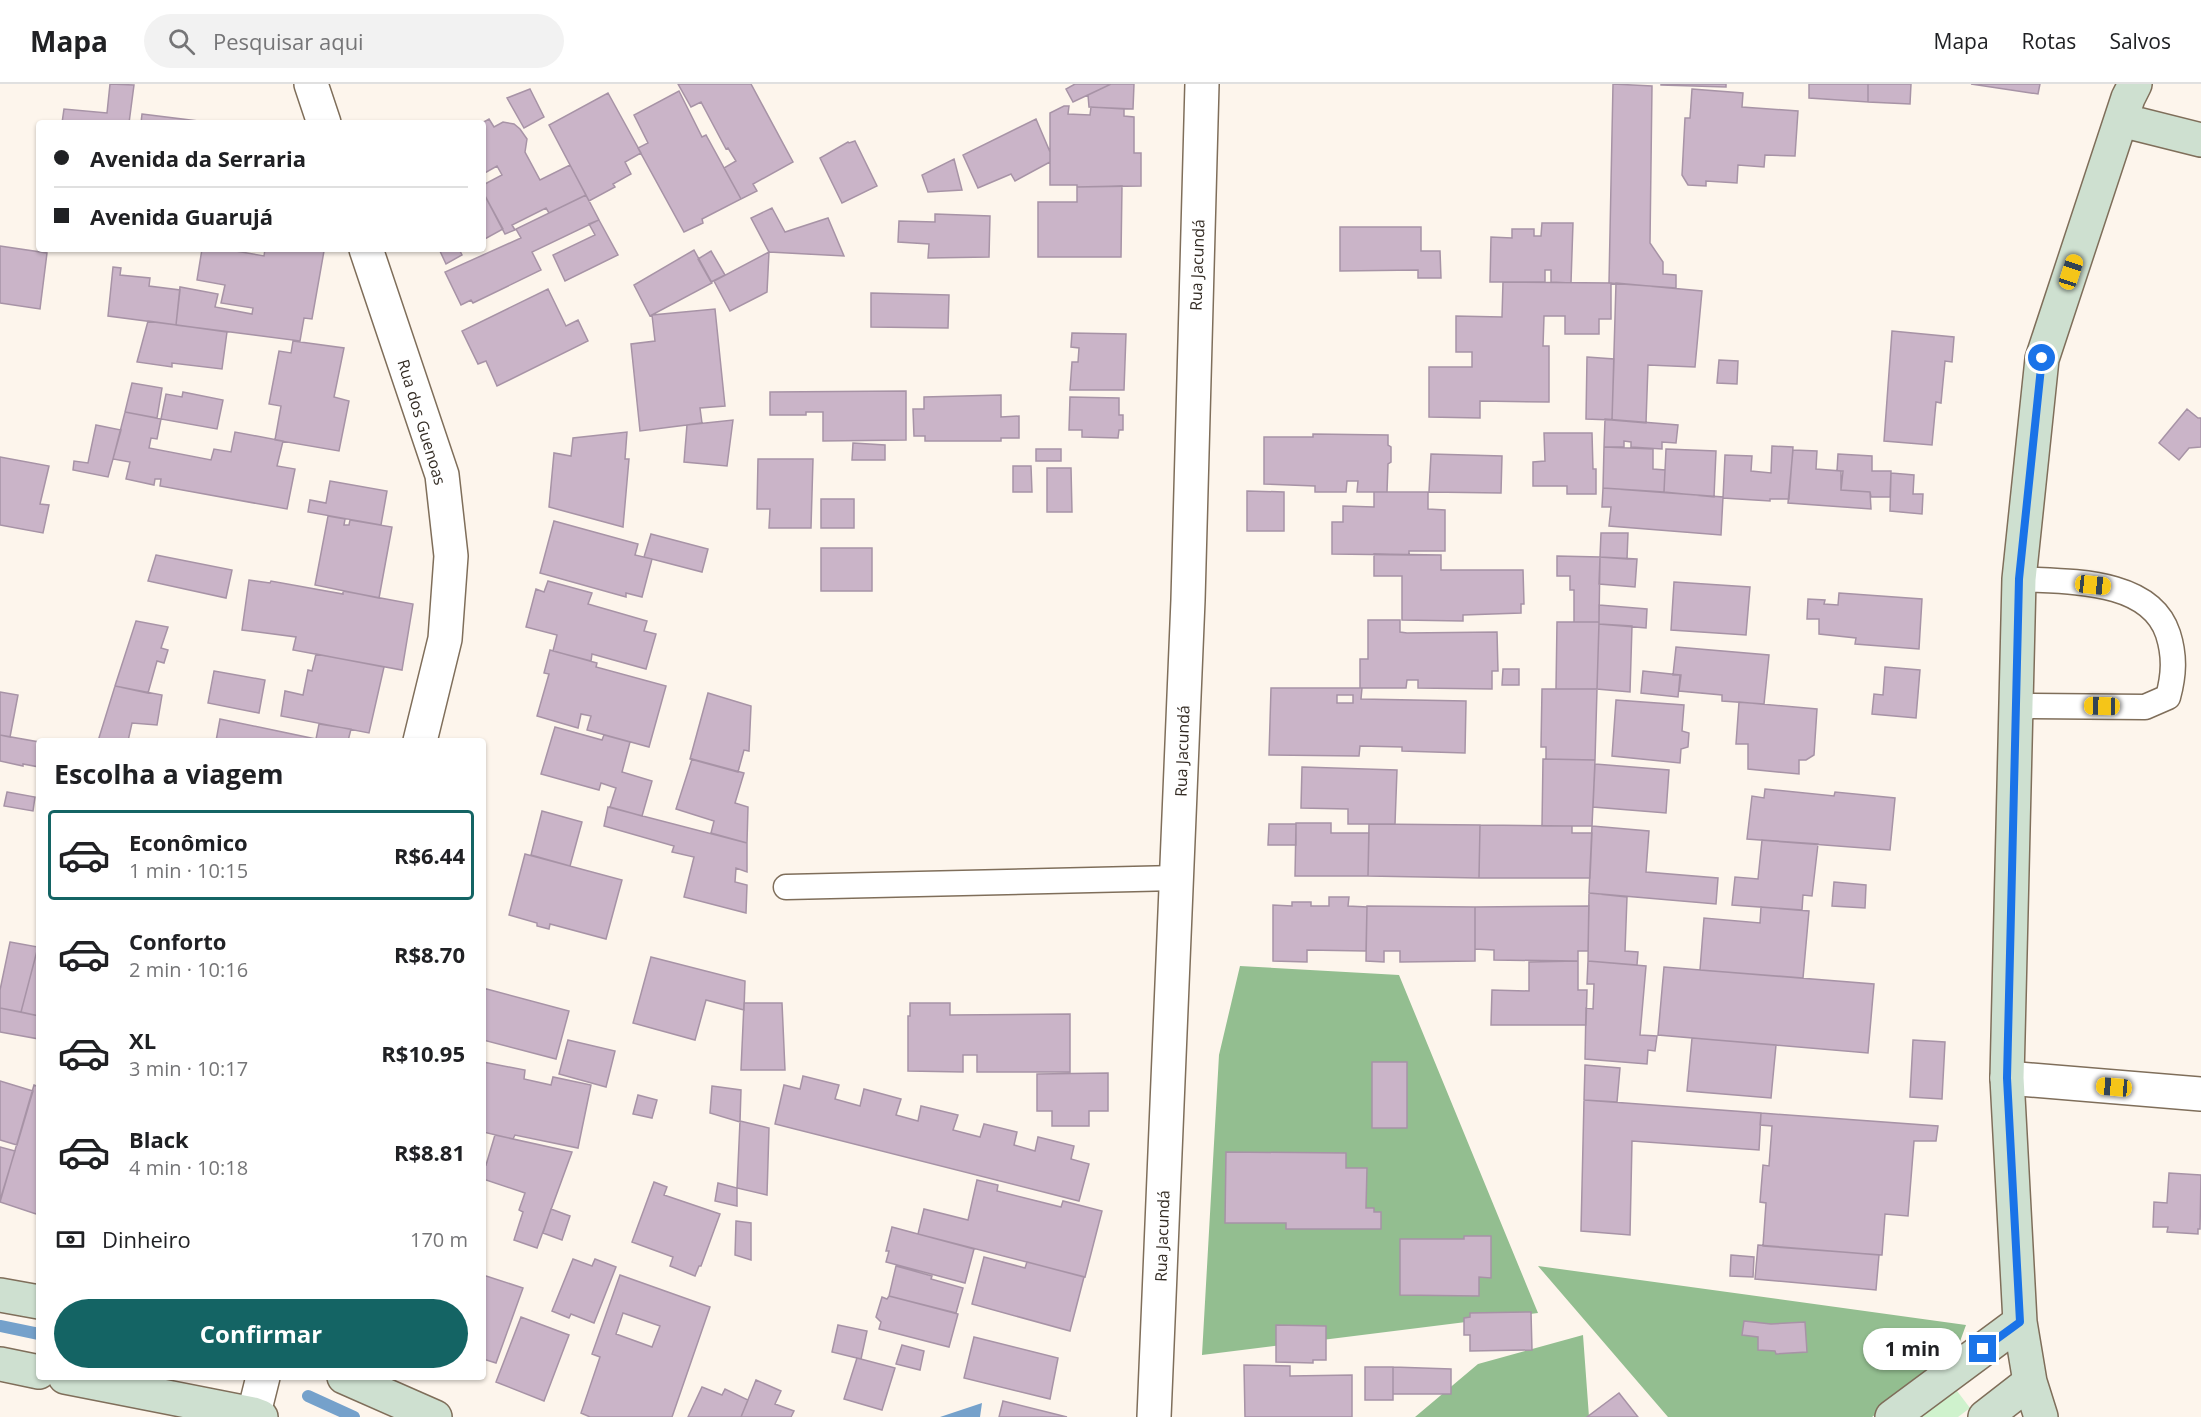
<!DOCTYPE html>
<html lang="pt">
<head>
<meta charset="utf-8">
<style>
  :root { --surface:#fff; --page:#f2f2f2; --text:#202124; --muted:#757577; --line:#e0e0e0; --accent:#146464 }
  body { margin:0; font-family:"Open Sans",sans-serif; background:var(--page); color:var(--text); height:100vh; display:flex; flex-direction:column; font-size:22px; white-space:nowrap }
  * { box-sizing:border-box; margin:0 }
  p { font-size:20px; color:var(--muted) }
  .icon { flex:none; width:33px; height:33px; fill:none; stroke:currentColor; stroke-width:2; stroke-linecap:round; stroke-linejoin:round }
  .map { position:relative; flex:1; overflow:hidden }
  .details { position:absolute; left:36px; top:654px; width:450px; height:642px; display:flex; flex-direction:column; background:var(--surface); border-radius:6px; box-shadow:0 2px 4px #0004 }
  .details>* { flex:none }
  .hud { position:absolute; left:36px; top:36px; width:450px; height:132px; border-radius:6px; box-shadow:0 2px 4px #0004; display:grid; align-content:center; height:132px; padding:0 18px; background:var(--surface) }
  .end { position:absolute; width:27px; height:27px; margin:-14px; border:8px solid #1a73e8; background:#fff; box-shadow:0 0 0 3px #fff }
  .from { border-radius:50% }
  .bubble { position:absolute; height:42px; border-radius:21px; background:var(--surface); box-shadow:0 2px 4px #0004; font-size:20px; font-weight:700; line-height:42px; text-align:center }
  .car { position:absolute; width:18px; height:36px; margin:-18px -9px; border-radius:8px; box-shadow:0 0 4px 2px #0007; background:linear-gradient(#f5c518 24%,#345 0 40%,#f5c518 0 76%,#345 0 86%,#f5c518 0) }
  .hud b { display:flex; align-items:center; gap:21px; height:57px; font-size:22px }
  .hud b+b { border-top:2px solid var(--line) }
  .hud i { width:15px; height:15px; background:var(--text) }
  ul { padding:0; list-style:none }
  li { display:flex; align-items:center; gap:18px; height:90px; margin:0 12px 9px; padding:0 6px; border:3px solid transparent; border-radius:6px }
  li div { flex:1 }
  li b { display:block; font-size:22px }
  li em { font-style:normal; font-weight:700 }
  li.on { border-color:var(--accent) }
  li>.icon { width:54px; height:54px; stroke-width:1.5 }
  h2 { padding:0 18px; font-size:27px; line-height:72px }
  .pay { display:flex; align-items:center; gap:15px; height:66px; padding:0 18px; font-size:22px }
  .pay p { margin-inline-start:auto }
  .primary-button { display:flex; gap:12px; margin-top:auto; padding:12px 18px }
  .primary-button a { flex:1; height:69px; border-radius:36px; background:var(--accent); color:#fff; font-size:24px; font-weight:700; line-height:69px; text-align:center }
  header { display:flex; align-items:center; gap:36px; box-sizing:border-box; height:84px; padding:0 30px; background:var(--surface); border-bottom:2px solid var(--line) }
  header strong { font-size:28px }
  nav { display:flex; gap:33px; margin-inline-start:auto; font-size:21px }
  .search { width:420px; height:54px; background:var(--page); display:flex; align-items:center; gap:15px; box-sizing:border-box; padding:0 21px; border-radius:33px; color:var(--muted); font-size:22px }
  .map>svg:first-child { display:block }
  .green { fill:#cff2cd }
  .forest { fill:#93be90 }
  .water { fill:#75a1cb }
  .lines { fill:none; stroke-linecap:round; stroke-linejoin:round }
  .stream { stroke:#75a1cb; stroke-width:12 }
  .building { fill:#cab4c8; stroke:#a793a6; stroke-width:1.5; fill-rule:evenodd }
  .lane-casing { stroke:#7f6e5a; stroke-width:27 }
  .street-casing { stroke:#7f6e5a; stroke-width:36 }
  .secondary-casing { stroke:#7f6e5a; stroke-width:36 }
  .lane { stroke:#fff; stroke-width:24 }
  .street { stroke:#fff; stroke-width:33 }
  .secondary { stroke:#cee0d0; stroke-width:33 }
  .route { stroke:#1a73e8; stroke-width:8 }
  .labels { text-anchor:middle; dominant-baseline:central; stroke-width:6; stroke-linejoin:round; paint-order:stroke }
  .street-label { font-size:16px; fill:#342c24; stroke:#fff }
</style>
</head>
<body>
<header>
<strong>Mapa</strong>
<div class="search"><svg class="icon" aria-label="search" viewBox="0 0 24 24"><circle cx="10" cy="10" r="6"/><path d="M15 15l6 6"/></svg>Pesquisar aqui</div>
<nav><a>Mapa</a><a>Rotas</a><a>Salvos</a></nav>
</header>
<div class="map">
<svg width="2201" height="1333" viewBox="0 0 2201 1333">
  <rect width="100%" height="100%" fill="#fdf5ec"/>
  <path class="green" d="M1954 1303 1970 1324 1958 1333H1912Z"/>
  <path class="forest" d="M1240 882 1399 891 1538 1229 1202 1271 1219 971Z
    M1538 1182 1966 1241 1954 1274 1872 1333H1668Z
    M1583 1251 1589 1333H1415L1478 1280Z"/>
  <path class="water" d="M982 1319 980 1333H940Z"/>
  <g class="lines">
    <path class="stream" d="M0 1242 39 1250
      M308 1312 354 1333"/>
  </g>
  <path class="building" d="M110 0 134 1 129 39H62L64 25 107 29Z
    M678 0H751L793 78 753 100 757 107 741 115 724 84 736 77 728 64 726 65 701 18 691 23Z
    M1111 0H1134L1133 25 1089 23 1088 11Z
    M1111 0 1073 18 1066 5 1075 0Z
    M1613 0 1652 2 1650 159 1663 178V190L1676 191V204L1609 199Z
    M1726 0V3L1661 1V0Z
    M1809 0H1868V18L1809 14Z
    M1868 0H1911L1910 20 1868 18Z
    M1971 0H2040L2038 10Z
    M530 5 544 33 524 44 507 14Z
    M1692 5 1743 9 1742 23 1798 27 1795 72 1765 71 1764 83 1738 81 1737 99 1706 97V102L1688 101 1682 91 1685 34H1690Z
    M679 7 702 53 706 51 741 115 702 135 703 139 684 148 638 64 648 59 634 31Z
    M608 9 641 69 625 78 631 90 613 100 615 103 589 117 549 41Z
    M1064 22H1069L1068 30 1090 31 1091 23 1124 25V32L1134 33V69H1141V102L1077 103V101H1050V29Z
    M142 30 198 37V39H141Z
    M489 35 494 43 503 38 514 40 520 45 527 55 525 68 540 96 570 81 586 111 549 129 546 124 512 141 515 146 505 150 483 108V101L502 91 497 82 483 90 482 39Z
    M1036 35 1050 68V78L1015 97 1011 90 978 104 963 71Z
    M855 57 877 102 842 119 820 74 848 58 849 59Z
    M954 75 962 106 928 108 922 91Z
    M1122 102 1121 173H1038V118H1077V103Z
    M483 108 503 145 483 156Z
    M586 111 599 136 532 168 541 186 473 219 471 216 461 221 445 188 521 154 516 145Z
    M772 124 785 148 828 134 844 172 769 168 751 134Z
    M935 130 990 132 989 173 928 174 929 160 898 158 899 137 935 138Z
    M599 136 618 171 565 197 553 171 595 151 589 140Z
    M1542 139H1573L1571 199 1551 198V186H1545V198H1490L1491 153 1512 154V145H1534V152H1541Z
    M1340 143H1421V167H1440L1441 194H1418V186L1340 187Z
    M0 162 47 169 40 225 0 219Z
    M202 165H224L264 172 265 165H311L324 167 312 235 304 234 300 257 176 241 180 203 218 210 215 223 252 230 253 224 221 219 225 201 197 196Z
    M439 165H465L460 167 462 171 446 180Z
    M694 166 712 199 650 232 634 201Z
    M711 167 725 191 711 198 698 175Z
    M769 168 767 208 730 227 714 197Z
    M113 183 121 184 120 191 150 194 149 202 180 206 176 241 108 232Z
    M1503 198 1611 199V235H1599V250H1565V232H1544L1543 262H1549V318L1480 317V334L1429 333V283H1472V268H1456V232L1502 233Z
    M1616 199 1702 207 1695 283 1648 281 1646 339 1612 336Z
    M548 205 566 242 578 236 588 257 497 302 486 277 478 280 462 247Z
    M871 209 949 211 948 244 871 243Z
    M715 225 725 322 700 324 702 339 640 347 631 260 655 257 652 231Z
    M148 237 227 248 222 285 172 279V283L137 278Z
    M1892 247 1954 253 1952 278 1945 277 1941 319 1936 318 1932 361 1884 357Z
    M1072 249 1126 250 1124 306H1070L1072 278H1078L1079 264 1071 263Z
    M293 257 344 264 334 313 349 317 339 367 275 356 281 322 269 320 279 267 291 269Z
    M1587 273 1614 275 1612 336 1586 335Z
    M1719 276 1738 277 1737 300 1717 299Z
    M132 299 162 304 157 334 125 328Z
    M906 307V356L823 357V328H806V331H770V308Z
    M183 308 223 316 217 345 161 335 166 310 182 313Z
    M1001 311V333L1019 332V354H1001V357H925V352H914L913 325H924V313Z
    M1070 313 1119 314V331H1123V346H1119L1118 354 1082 353V346H1069Z
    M2187 325 2198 334H2201V363L2189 364 2179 376 2159 359Z
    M125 328 161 335 157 355 151 354 149 364 211 376 214 365 231 368 235 348 283 357 277 382 295 385 287 425 160 402 161 395H155L154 401 126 395 130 378 113 375Z
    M1605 335 1678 341 1676 359 1662 358V365L1631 363V358L1624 357V363H1604Z
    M733 336 727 382 684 378 687 341Z
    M96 341 121 346 108 393 73 386 74 377 88 379Z
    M627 348 625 375H629L623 443 549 423 554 369 571 372 573 354Z
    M1544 349H1592L1593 385H1596V410H1567V402H1533V378L1545 377Z
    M1313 350 1388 351V361L1391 363V378L1388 380 1387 408H1357L1358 397H1347L1346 408H1315V402L1264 400V353H1313Z
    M853 359 885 361V376H852Z
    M1772 362 1793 363 1789 415H1770V417L1723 414 1725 371 1752 372 1751 387 1771 389Z
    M1604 363 1653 365V385L1665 386 1664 408 1603 404Z
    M1036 365H1061V377H1036Z
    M1666 365 1716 367 1714 413 1664 408Z
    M1793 366 1817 367 1816 385 1841 387V406L1870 408 1871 425 1788 419Z
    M1431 370 1502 372 1501 409 1429 408Z
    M1838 370 1872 372V387H1891L1890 413H1871L1870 408 1841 406 1843 387H1837Z
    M0 373 49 382 40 420 49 421 43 449 0 441Z
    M758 375H813L811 444H769L770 425H757Z
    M1013 382H1031L1032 408H1013Z
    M1047 384H1071L1072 428H1047Z
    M1891 389 1914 391 1913 410H1923L1922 430 1890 427Z
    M330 397 387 407 381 441 308 428 310 416 326 419Z
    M1603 404 1723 413 1721 451 1609 442 1611 423H1602Z
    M1247 407 1284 408V447H1247Z
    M1374 408H1428V425L1445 426V467H1409V471L1332 470V438H1343V422L1374 423Z
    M821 415H854V444H821Z
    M328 432 345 435 344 441H349L350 436 392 443 379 514 315 501Z
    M554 437 638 460 635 471 652 475 642 513 626 509V513L540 489Z
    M1601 449H1628L1627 475 1600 473Z
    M651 450 708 465 702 488 644 473Z
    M821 464H872V507H821Z
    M1374 470 1441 471V486H1523L1524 520H1521V529L1463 531V537L1402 536V492H1374Z
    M156 471 232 486 226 514 148 497Z
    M1557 472 1600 473 1599 538H1574V506H1570V492H1557Z
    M1600 473 1637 475 1635 503 1599 500Z
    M249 496 270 499 271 497 343 510V507L413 520 402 586 293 566 296 553 242 546Z
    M548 497 592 509 588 520 647 537 644 547 656 550 646 585 592 570 591 577 553 567 557 551 526 543 536 505 544 508Z
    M1674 498 1750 503 1746 551 1671 546Z
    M1839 509 1922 515 1919 565 1855 560 1856 554 1819 550V535H1807L1808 515 1825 516 1824 520 1838 521Z
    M1599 521 1647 525 1646 544 1599 540Z
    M1368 536H1400V548L1407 549 1497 548 1498 587H1492V605L1418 604V596H1407L1406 604H1360V575H1368Z
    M136 537 168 543 161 564 168 566 164 579 157 577 148 609 115 602Z
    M1557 538H1599L1597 605H1556Z
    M1599 540 1632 542 1630 608 1597 605Z
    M1676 563 1769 571 1764 620 1722 617V611L1679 607 1681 591H1673Z
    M550 566 597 579 596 583 666 602 649 663 587 646 591 632 581 630 578 644 537 632 549 590 544 589Z
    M316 570 384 583 369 649 281 632 285 607 303 611 308 586 312 587Z
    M1885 583 1920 586 1916 634 1872 630 1874 610 1883 611Z
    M1503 585H1519V601H1502Z
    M214 587 265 596 259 629 208 619Z
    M1643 587 1680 591 1678 613 1641 609Z
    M115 602 162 611 157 641 132 639 128 657H98Z
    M1271 604H1362L1361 615 1466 617 1465 669 1402 667V663L1360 662 1359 672 1269 671ZM1337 611H1353V619H1337Z
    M1542 605H1597L1595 676 1546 675V663H1541Z
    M0 608 18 611 10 653 0 651Z
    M708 609 751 622 749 667 744 666 738 688 690 675Z
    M1616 616 1684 621 1682 647 1689 649 1688 663 1681 665 1680 679 1612 672Z
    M1739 618 1817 625 1814 671 1806 676H1799V690L1748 685V660H1736Z
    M220 635 316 655 319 640 351 645 348 657H216Z
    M555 643 602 656 604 651 630 658 622 688 652 697 642 732 610 723 616 704 601 699 599 706 541 690Z
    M0 651 39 658V683L23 680V682L0 677Z
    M692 675 744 689 735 719 748 723 747 759 711 749 714 737 676 725Z
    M1543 675 1595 676 1592 742H1542Z
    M1595 680 1669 686 1666 729 1593 723Z
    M1302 683 1397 686 1395 740H1348V725L1301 724Z
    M1765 705 1834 712 1835 708 1895 714 1890 766 1747 755 1752 712 1764 714Z
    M7 708 35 713 33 727 4 722Z
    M608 723 747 759V788L736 784 735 798 747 801 746 829 684 813 694 773 672 768 674 762 604 742Z
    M542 727 582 738 570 782 531 771Z
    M1296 739H1331V749H1369L1368 792H1295Z
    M1269 740H1296V761H1268Z
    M1369 740 1480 741 1479 794 1368 792Z
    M1480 741 1572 742V749H1592L1590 794H1479Z
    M1592 742 1649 747 1646 788 1718 794 1716 820 1589 809Z
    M1762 756 1818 760 1812 812 1803 811 1802 826 1732 821 1735 793 1758 795Z
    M525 770 622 796 606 855 550 840 549 845 537 842V839L509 831Z
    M1834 798 1866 801 1865 824 1832 822Z
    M1589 809 1627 813 1625 867 1638 868 1637 881 1588 877Z
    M1329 813H1349L1348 822 1367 823 1366 867 1307 866V878L1273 877V821L1292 822V818H1311V822H1329Z
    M1367 822 1475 823V877L1400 878V867H1384V878L1366 877Z
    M1589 822 1588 867H1578V877L1494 876V866L1475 865V823Z
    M1761 823 1809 827 1803 894 1700 886 1704 834 1760 839Z
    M10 858 38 863 21 928 0 924V906Z
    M38 863H39V932L21 928Z
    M651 873 745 897 744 926 706 916 695 956 633 939Z
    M1578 877V906H1587L1586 941H1491L1492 906 1529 907V878Z
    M1588 877 1646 882 1640 951 1657 952 1655 967 1648 966 1647 980 1585 975 1586 924 1593 925 1594 900H1587Z
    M1664 883 1874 900 1868 969 1658 951Z
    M483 904 569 927 556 975 483 956Z
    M744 919H782L785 986H741Z
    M910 919H950V931L1070 930V988H977V971H963V988L908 987V932H910Z
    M0 924 39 932V955L0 948Z
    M1692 954 1776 961 1771 1014 1687 1007Z
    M568 956 615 967 606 1003 559 990Z
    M1913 956 1945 958 1942 1015 1910 1013Z
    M483 978 525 986 524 995 551 1001 553 993 591 1001 578 1064 515 1051 513 1055 483 1048Z
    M1372 978H1407V1044H1372Z
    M1585 981 1620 984 1617 1018 1584 1016Z
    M1108 989V1027H1089V1042H1052V1027H1037V990Z
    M803 992 839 1001 835 1015 860 1022 864 1005 901 1015 896 1031 918 1037 921 1022 958 1031 953 1046 980 1053 984 1040 1017 1048 1014 1061 1035 1067 1038 1053 1074 1062 1071 1075 1089 1080 1079 1117 775 1040 784 1001 800 1005Z
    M0 997 33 1007 17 1061 0 1056Z
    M34 1001 39 1003V1131L0 1118Z
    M712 1002 741 1006 740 1038 710 1029Z
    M638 1011 657 1016 652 1034 633 1030Z
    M1584 1016 1761 1029 1759 1066 1632 1057 1630 1151 1581 1147Z
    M1761 1029 1938 1042 1936 1057H1914L1908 1132 1885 1130 1882 1171 1763 1162 1766 1119 1760 1118 1763 1081 1769 1082 1772 1042 1760 1041Z
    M740 1037 769 1044 767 1111 737 1104Z
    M495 1051 572 1068 537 1164 514 1156 523 1128 519 1126 525 1109 483 1095V1080L486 1081Z
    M0 1063 15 1067 0 1116Z
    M1226 1068 1346 1069V1084H1367L1366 1124H1374V1128H1381V1145H1286V1139H1225Z
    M2169 1089 2201 1091 2200 1145H2198V1150L2167 1148 2168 1143H2153L2154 1118 2167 1119Z
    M977 1096 998 1101 997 1107 1061 1123 1063 1117 1102 1127 1085 1193 918 1150 924 1125 968 1136Z
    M654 1098 667 1103 664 1111 720 1130 701 1182H699L695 1192 670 1182 673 1173 632 1158Z
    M718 1099 737 1104V1122L715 1117Z
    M551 1125 570 1132 562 1156 543 1149Z
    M736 1137 751 1139V1176L735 1171Z
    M892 1143 974 1165 965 1199 886 1178 889 1167H886Z
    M1464 1152H1491V1194L1479 1193V1212L1400 1211V1155H1464Z
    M1758 1161 1879 1171 1876 1206 1755 1195Z
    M1731 1171 1754 1173 1753 1193 1730 1192Z
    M984 1173 1025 1184 1027 1178 1084 1193 1070 1247 972 1220Z
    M573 1175 592 1182 595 1175 616 1183 594 1239 571 1230 569 1234 552 1227Z
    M896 1182 932 1192 931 1195 963 1204 956 1229 889 1212Z
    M483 1191 523 1204 496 1279 483 1275Z
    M620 1191 710 1223 672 1333H590L581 1329 600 1273 592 1270ZM623 1229 660 1242 652 1263 616 1250Z
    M889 1212 958 1230 949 1263 879 1245 881 1238 876 1233 882 1213 887 1215Z
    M1531 1228 1532 1266 1470 1267V1251H1464V1234L1470 1233V1229Z
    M521 1233 569 1251 544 1317 496 1298Z
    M1744 1237 1771 1240 1805 1238 1807 1268 1776 1270 1775 1267 1758 1266V1253L1742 1251Z
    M838 1241 867 1247 861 1275 832 1268Z
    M1276 1241 1326 1242V1276H1313V1279L1276 1278Z
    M974 1253 1058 1274 1050 1315 964 1294Z
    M902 1261 924 1267 920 1286 896 1280Z
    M857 1274 895 1284 882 1326 844 1315Z
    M1244 1281 1290 1282V1292L1352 1291V1333H1245Z
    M1365 1283H1393V1316H1365Z
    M1393 1283 1451 1285V1310H1393Z
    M756 1296 781 1307 775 1320 794 1327 791 1333H741Z
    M702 1303 722 1311 725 1305 748 1316 741 1333H688Z
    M1619 1309 1638 1333H1587Z
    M1003 1317 1067 1333H999Z"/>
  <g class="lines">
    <g class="lane-casing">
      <path id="lane" d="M2016 622 2145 623 2168 613C2174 591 2175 572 2168 550 2150 494 2067 498 2019 495
        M786 803 1177 794"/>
    </g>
    <g class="street-casing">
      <path id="street" d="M311 0 324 39
        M366 165 442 391 451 472 445 555 420 657
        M2007 994 2201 1010
        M253 1333 263 1293
        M1154 1333 1188 516 1202 0"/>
    </g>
    <g class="secondary-casing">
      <path id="secondary" d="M2121 36 2201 56
        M0 1211 39 1218
        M0 1280 39 1288
        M65 1293 253 1330 261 1333
        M344 1293 435 1333
        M1892 1333 2020 1238
        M1985 1333 2030 1298
        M2041 1333 2030 1298 2020 1238 2007 994 2019 495 2042 275 2128 14 2135 0"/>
    </g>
    <use href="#lane" class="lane"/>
    <use href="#street" class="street"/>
    <use href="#secondary" class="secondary"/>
  </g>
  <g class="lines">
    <path class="route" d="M1983 1265 2020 1238 2007 994 2019 495 2042 274"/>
  </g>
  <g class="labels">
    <g class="street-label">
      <text transform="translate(1197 181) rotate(-88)">Rua Jacundá</text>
      <text transform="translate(422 338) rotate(73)">Rua dos Guenoas</text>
      <text transform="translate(1182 667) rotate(-88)">Rua Jacundá</text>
      <text transform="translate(1162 1152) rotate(-88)">Rua Jacundá</text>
    </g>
  </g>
</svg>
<i class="end from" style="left:2042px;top:274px"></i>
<i class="end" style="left:1983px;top:1265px"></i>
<div class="bubble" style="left:1863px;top:1244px;width:99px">1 min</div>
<i class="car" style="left:2071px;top:188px;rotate:18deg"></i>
<i class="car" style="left:2093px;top:501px;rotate:96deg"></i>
<i class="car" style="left:2102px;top:622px;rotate:271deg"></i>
<i class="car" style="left:2114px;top:1003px;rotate:275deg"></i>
<div class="hud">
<b><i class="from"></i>Avenida da Serraria</b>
<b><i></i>Avenida Guarujá</b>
</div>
<section class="details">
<h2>Escolha a viagem</h2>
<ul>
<li class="on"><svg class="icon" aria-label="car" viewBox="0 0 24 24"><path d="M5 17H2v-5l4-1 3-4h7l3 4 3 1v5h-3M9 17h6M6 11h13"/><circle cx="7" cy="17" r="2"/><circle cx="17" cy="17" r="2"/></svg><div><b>Econômico</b><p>1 min · 10:15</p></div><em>R$6.44</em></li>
<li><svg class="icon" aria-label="car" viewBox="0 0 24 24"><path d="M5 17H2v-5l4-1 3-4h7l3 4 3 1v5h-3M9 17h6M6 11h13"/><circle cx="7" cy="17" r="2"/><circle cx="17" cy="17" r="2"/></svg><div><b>Conforto</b><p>2 min · 10:16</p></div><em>R$8.70</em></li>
<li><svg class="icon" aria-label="car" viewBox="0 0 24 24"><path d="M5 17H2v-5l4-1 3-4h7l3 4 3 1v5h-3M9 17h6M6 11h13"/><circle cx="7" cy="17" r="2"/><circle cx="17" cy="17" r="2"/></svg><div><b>XL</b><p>3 min · 10:17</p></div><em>R$10.95</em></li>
<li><svg class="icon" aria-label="car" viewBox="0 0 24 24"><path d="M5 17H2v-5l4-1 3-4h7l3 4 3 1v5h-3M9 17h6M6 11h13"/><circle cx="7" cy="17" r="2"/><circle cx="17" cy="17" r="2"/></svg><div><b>Black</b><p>4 min · 10:18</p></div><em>R$8.81</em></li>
</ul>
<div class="pay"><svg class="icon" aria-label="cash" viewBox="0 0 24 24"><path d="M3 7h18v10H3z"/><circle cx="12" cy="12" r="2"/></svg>Dinheiro<p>170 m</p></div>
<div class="primary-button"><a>Confirmar</a></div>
</section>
</div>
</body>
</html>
